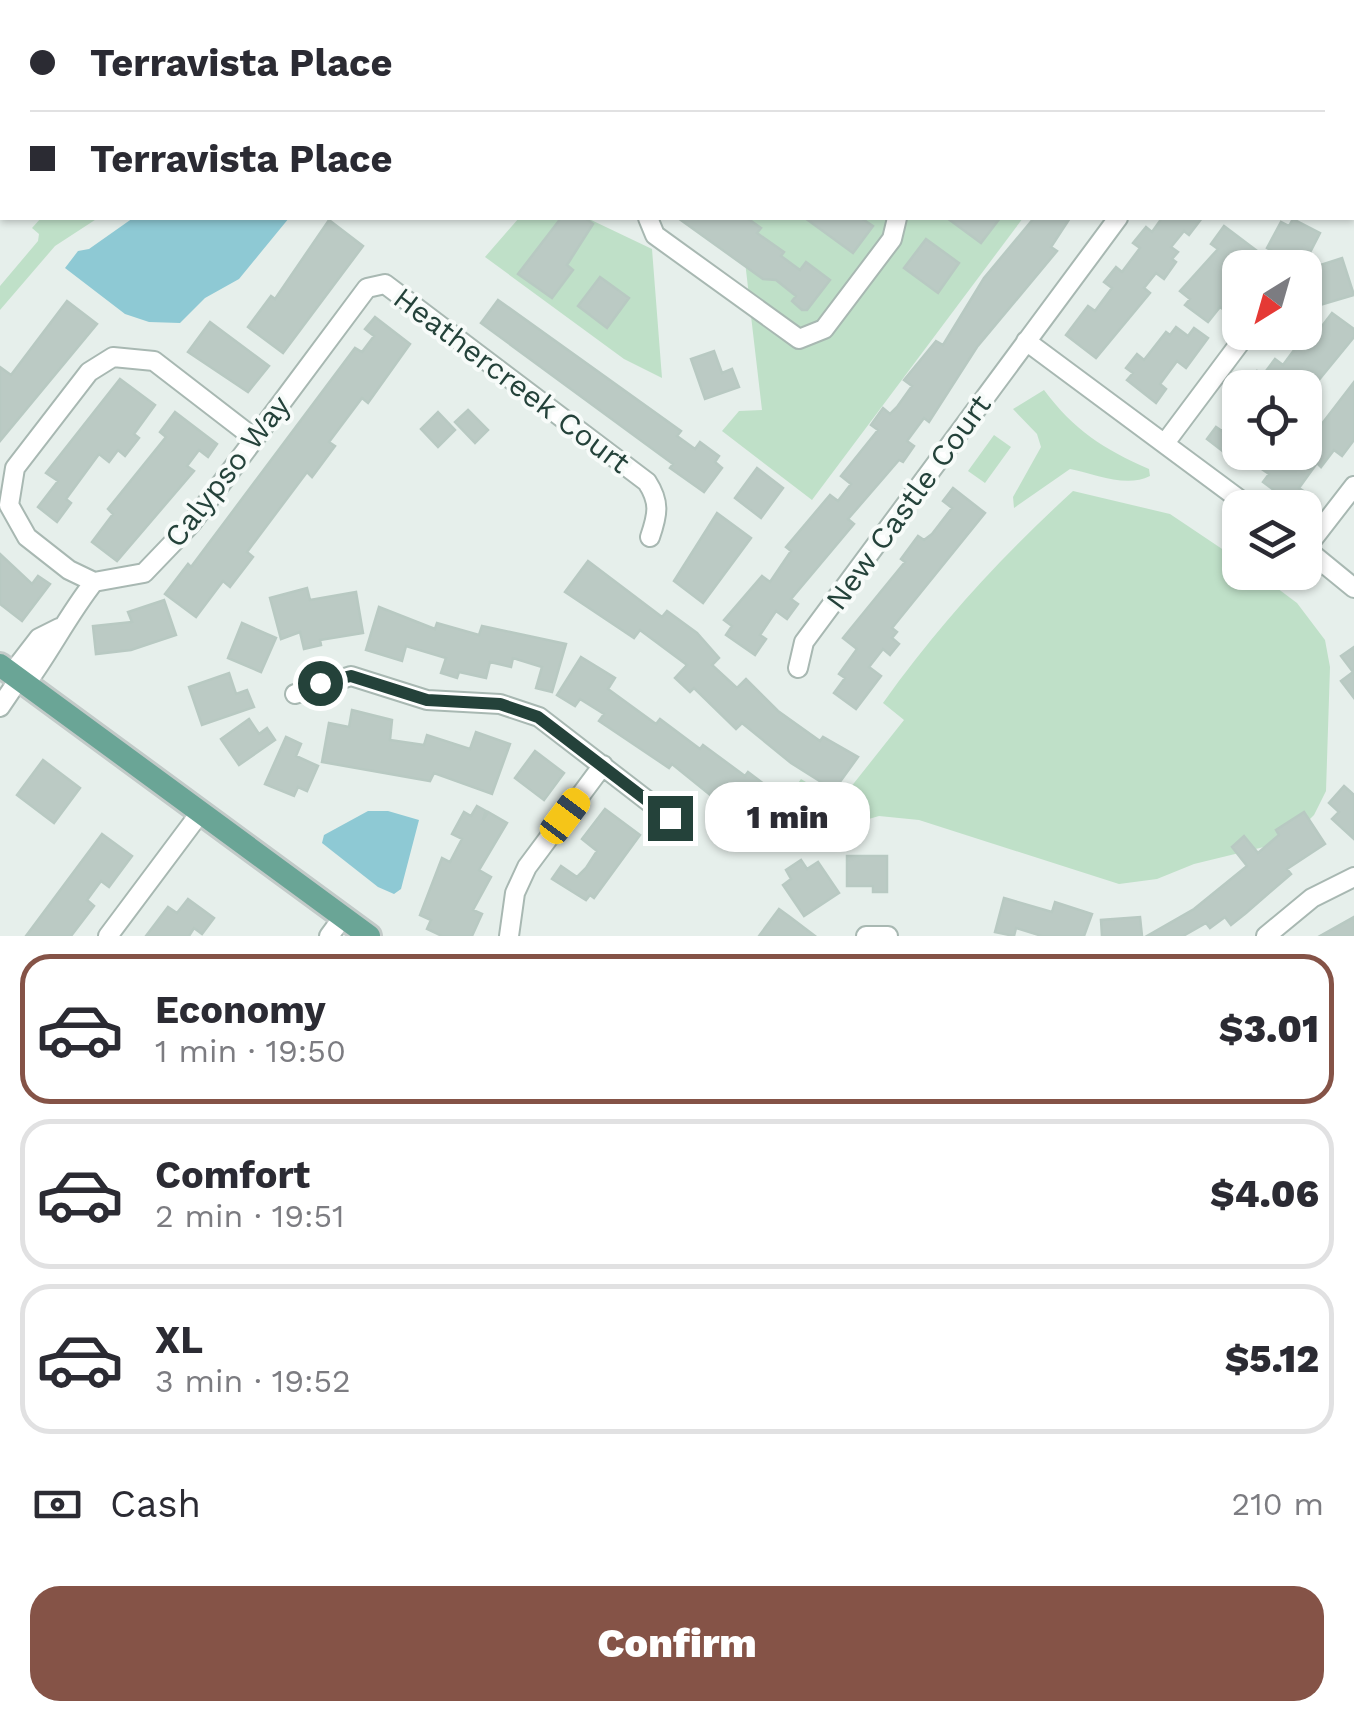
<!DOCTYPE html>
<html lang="en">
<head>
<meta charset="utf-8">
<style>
  :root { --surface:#fff; --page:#f2f2f3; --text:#2b2b33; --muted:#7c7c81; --line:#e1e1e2; --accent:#855347 }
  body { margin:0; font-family:"Work Sans",sans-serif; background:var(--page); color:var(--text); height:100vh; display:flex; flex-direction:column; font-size:38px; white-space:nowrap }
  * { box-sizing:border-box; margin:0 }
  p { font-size:32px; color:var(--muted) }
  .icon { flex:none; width:55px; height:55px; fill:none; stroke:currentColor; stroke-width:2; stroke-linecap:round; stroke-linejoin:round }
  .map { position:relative; height:936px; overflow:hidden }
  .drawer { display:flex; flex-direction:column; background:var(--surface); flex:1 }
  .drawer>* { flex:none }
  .guide { position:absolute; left:0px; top:0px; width:1355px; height:220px; box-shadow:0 2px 8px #0004; display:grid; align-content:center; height:220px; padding:0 30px; background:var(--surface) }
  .needle { width:65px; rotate:217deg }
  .fabs { position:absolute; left:1222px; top:250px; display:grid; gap:20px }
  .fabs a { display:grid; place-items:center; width:100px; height:100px; border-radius:20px; background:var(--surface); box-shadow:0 2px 8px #0004; font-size:50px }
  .end { position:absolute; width:45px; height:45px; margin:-22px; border:12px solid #24423a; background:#fff; box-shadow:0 0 0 5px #fff }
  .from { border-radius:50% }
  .bubble { position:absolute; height:70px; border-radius:30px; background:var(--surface); box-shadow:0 2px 8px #0004; font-size:32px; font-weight:800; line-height:70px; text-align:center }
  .car { position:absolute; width:30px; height:60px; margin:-30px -15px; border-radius:12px; box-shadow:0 0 8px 2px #0007; background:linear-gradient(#f5c518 24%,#345 0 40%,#f5c518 0 76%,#345 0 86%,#f5c518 0) }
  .guide b { display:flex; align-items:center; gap:35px; height:95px; font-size:38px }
  .guide b+b { border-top:2px solid var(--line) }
  .guide i { width:25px; height:25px; background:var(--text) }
  ul { padding:18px 0 0; list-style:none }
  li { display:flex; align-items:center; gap:30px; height:150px; margin:0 20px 15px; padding:0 10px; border:5px solid var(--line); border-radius:30px }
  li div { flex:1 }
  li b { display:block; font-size:38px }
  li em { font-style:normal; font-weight:800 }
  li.current { border-color:var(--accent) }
  li>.icon { width:90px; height:90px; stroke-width:1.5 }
  .pay { display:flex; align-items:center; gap:25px; height:110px; padding:0 30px; font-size:38px }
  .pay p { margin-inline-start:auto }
  .primary-button { display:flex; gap:20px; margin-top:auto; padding:20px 30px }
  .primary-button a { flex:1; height:115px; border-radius:30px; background:var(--accent); color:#fff; font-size:40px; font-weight:800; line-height:115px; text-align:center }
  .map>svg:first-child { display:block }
  .green { fill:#bfe0c8 }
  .water { fill:#8ec9d4 }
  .building { fill:#bbcac4; stroke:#b8c9c2; stroke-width:2.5 }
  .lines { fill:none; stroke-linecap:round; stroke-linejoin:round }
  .minor-casing { stroke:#a8b8b2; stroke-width:22 }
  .major-casing { stroke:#c2cac8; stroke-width:28 }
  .minor { stroke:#fff; stroke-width:18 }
  .major { stroke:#6aa596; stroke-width:22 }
  .route { stroke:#24423a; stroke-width:12 }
  .labels { text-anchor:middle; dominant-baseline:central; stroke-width:8; stroke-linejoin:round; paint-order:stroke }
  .street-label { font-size:30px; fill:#24423a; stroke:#f7fbf9 }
</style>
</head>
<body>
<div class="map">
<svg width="1354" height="936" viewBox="0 0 1354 936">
  <rect width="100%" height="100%" fill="#e6efeb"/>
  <path class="green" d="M247 0H579L583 2H245Z
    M41 218H98L55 246 0 310V286L38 241 39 234 32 228Z
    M519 218H587L652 249 662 378 624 359 485 257Z
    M740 218H889L890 229 820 325 801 332 749 296Z
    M904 218H1023L812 500 722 431 739 411 762 410 751 316 796 345 818 342 902 234Z
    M1044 390C1074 430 1103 449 1149 469L1150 476C1126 488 1095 474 1070 469L1014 508 1013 497 1041 447 1037 434 1013 409Z
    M994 435 1011 447 985 483 968 471Z
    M1073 491 1170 514 1240 561V572L1257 573 1297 603 1325 640 1330 667 1326 791 1314 815 1288 841 1194 864 1157 879 1119 884 919 820 879 816 762 850 801 798 796 786 801 779 839 802 904 720 883 703C939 624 1002 556 1073 491Z"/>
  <path class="water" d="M133 218H289L239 279 205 298 180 323 149 322 125 314 65 268 78 251 89 249Z
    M368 811H388L419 820 401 889 394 894 378 887 322 843 324 835Z"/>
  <path class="building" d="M561 218H585L593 224 567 265 573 270 552 298 518 274Z
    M678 218H747L761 228 757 233 784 252 781 256 800 270 806 262 830 280 807 310H802L792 301 796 296 776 280 763 279Z
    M805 218H861L873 226 853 253Z
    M947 218H1000L981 243Z
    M1034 218H1070L1051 247 1057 251 977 347 929 422 924 418 907 441 914 446 903 462 899 460 848 519 854 524 791 599 798 604 787 619 776 611 760 635 766 639 755 655 726 635 732 626 724 620 762 576 770 582 791 551 786 547 830 495 838 501 851 484 841 476 878 430 871 425 883 408 890 414 897 407 912 386 904 380 936 341 943 345 984 278Z
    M1162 218H1202L1189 235 1184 231 1171 247 1178 252 1172 259 1176 262 1164 279 1156 273 1144 288 1150 293 1096 358 1066 335 1088 306 1095 311 1112 288 1104 282 1116 267 1122 272 1140 248 1133 243 1146 227 1152 232Z
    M1293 219 1320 233 1302 268H1283L1288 260 1267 248 1281 222 1289 226Z
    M329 220 363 246 283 353 248 327 271 296 275 299Z
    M1224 226 1257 251 1240 268V286L1233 295 1237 298 1227 312 1220 307 1208 322 1185 305 1190 299 1180 291 1218 249 1211 244Z
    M926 239 959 263 938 293 904 268Z
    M1342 258 1354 295 1310 308 1305 292 1318 288 1311 268Z
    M600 277 629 298 607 328 578 306Z
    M498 300 681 431 677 436 695 449 700 442 719 456 715 462 722 468 704 492 670 468 673 464 481 323Z
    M67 301 97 324 0 441V367L11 375Z
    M1332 313 1354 329V337L1318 381 1311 375 1301 388H1293L1280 378 1273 388H1244L1257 371 1263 375 1275 359 1283 365 1300 342 1306 347Z
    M375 317 410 344 368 403 362 398 329 442 335 446 312 477 307 472 247 552 253 557 230 587 223 581 196 617 165 594 188 564 191 567 355 348 362 352 374 336 365 329Z
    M210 322 269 366 248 392 188 352Z
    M1176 327 1188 336 1194 328 1208 338 1186 368 1177 361 1160 384 1166 389 1156 403 1127 380 1133 373 1126 368 1137 354 1144 360 1166 332 1170 335Z
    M714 351 722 373 732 369 739 387 705 399 691 359Z
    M120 379 155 405 134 434 139 438 125 456 118 450 109 462 99 454 66 499 71 503 57 522 38 507 58 481 46 473Z
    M1354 382V440L1342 456 1334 450 1321 467 1317 463 1299 488 1308 494 1298 508 1263 482 1269 474 1247 459 1242 466 1207 439 1216 427 1222 431 1240 407V452H1268L1287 466 1296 452H1305V424L1311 417 1321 425Z
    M468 410 488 430 475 443 455 422Z
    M175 412 217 444 208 457 199 450 187 466 194 471 117 561 92 542 113 514 108 509 166 437 160 432Z
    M438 412 455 430 438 447 421 429Z
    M757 468 783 488 761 518 735 498Z
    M953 488 985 513 892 628 897 632 892 638 899 644 890 655 883 649 869 667 881 676 856 709 834 693 845 678 839 674 857 649 843 638 905 562 901 559 918 536 924 540 932 534 952 508 943 501Z
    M717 513 751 538 703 603 674 581Z
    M0 554 32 584 38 576 50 584 22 621 0 604Z
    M588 561 662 617 667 611 697 633 719 658 712 665 737 688 746 679 778 711 820 741 823 737 858 757 834 790 791 763 742 723 736 729 694 688 690 692 675 678 687 665 640 630 634 638 565 592Z
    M307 588 310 600 356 592 363 633 320 640 321 645 304 649 300 632 281 639 270 598Z
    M164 600 176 635 131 650 96 654 93 626 132 622 128 612Z
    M379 607 435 629 437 623 479 635 482 626 566 644 552 692 536 688 542 667 513 658 511 667 490 662 486 678 459 672 457 678 441 673 446 658 406 646 402 661 366 650Z
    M242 623 276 638 261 672 228 658Z
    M1354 647V698L1341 681 1353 672 1341 656Z
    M581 657 615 678 608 689 656 724 660 719 700 749 703 745 745 776 748 772 777 794 751 828 672 764 669 768 599 721 604 714 580 699 575 706 557 695Z
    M229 673 236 694 247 690 254 707 202 725 189 687Z
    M352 710 392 720 390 740 424 745 427 735 470 749 476 732 510 744 492 794 434 773 430 781 322 762 329 723 349 727Z
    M249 719 259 734 267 728 275 740 239 765 221 739Z
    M286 737 301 744 296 756 318 766 307 791 298 787 294 796 265 784Z
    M535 751 564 773 544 800 515 778Z
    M43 760 80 788 54 823 17 795Z
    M1344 786 1354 795V839L1332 819 1339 812 1329 803Z
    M477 806 486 811 483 820 488 812 507 823 479 870 491 877 473 910 482 914 472 936H442L427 929 431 920 420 915 442 858 450 862 462 839 452 834 464 812 471 816Z
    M605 809 640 835 594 898 590 895 586 900 552 879 561 866 577 877 586 868 597 851 582 839Z
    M1304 812 1325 844 1287 869 1291 874 1246 913 1231 925 1225 917 1210 928 1206 923 1183 936H1147L1194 909 1247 866 1232 847 1244 836 1258 853 1279 835 1276 830Z
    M102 834 132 856 109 887 101 881 87 900 94 906 71 936H26Z
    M847 856H887V892H873V886H847Z
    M801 860 807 869 818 862 839 893 804 916 783 885 791 879 786 870Z
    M1004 898 1052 912 1055 902 1092 914 1084 936H1042L1016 928 1014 936 995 932Z
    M188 899 214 918 202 934 194 928 189 936H146L168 907 177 913Z
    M779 909 790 917 815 936H759Z
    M1140 917 1142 936H1102L1101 920Z
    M1354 917V936H1320Z"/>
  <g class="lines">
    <g class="minor-casing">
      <path id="minor" d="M984 0 990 2
        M1219 0 1220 2
        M73 2 75 0
        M683 2 685 0
        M0 100 2 96
        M1352 154 1354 155
        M648 218 655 235 799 339 824 329 892 239 897 218
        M1026 341 1251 508
        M254 438 154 361 113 357 89 372 15 468 9 505 27 537 69 570 94 582 144 573 191 524 367 288 385 284 647 482C660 502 658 514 650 537
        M1165 443 1248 332
        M1305 548 1354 588
        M1306 548 1354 486
        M798 668 804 642 1118 218
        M12 673 39 638 59 628
        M26 684C51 650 68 615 94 582
        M295 694 351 676 427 700 500 704 539 717 670 818
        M0 707 19 679
        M108 936 200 813
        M329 936 343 917
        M509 936 515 893 527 867 603 765
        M866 936H888
        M1266 936 1312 898 1354 877"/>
    </g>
    <g class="major-casing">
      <path id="major" d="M0 665 369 936"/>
    </g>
    <use href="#minor" class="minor"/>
    <use href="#major" class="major"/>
  </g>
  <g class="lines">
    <path class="route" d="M320 683 351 676 427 700 500 704 538 717 670 818"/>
  </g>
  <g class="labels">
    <g class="street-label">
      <text transform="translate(512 380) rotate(37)">Heathercreek Court</text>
      <text transform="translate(227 471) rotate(-52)">Calypso Way</text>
      <text transform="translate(908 502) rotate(-54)">New Castle Court</text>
    </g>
  </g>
</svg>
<div class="fabs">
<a><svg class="needle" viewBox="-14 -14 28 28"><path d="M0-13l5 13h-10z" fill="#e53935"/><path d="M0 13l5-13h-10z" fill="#7c7c81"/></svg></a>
<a><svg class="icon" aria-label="locate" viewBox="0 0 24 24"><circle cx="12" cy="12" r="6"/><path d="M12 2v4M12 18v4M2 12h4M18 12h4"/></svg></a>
<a><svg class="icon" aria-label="layers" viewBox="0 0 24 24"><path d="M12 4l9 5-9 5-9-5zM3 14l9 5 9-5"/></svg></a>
</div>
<i class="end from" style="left:320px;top:683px"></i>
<i class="end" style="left:670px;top:818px"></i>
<div class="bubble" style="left:705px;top:782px;width:165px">1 min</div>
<i class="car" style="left:565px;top:816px;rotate:37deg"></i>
<div class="guide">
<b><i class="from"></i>Terravista Place</b>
<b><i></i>Terravista Place</b>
</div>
</div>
<section class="drawer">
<ul>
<li class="current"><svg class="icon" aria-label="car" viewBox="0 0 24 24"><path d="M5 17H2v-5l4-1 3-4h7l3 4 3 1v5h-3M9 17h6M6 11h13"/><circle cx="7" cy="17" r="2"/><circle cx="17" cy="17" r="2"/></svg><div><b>Economy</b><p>1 min · 19:50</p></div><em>$3.01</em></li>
<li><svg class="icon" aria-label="car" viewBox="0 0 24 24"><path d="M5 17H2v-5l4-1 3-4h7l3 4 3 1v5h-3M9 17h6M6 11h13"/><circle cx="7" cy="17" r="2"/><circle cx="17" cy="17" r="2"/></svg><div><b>Comfort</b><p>2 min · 19:51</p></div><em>$4.06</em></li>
<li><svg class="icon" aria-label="car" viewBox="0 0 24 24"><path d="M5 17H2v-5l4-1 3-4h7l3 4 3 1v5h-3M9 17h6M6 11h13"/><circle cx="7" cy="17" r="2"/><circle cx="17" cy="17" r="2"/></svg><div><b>XL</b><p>3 min · 19:52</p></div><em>$5.12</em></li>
</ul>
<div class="pay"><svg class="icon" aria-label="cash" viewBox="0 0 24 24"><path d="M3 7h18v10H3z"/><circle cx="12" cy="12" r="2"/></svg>Cash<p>210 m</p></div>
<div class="primary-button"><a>Confirm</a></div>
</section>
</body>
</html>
